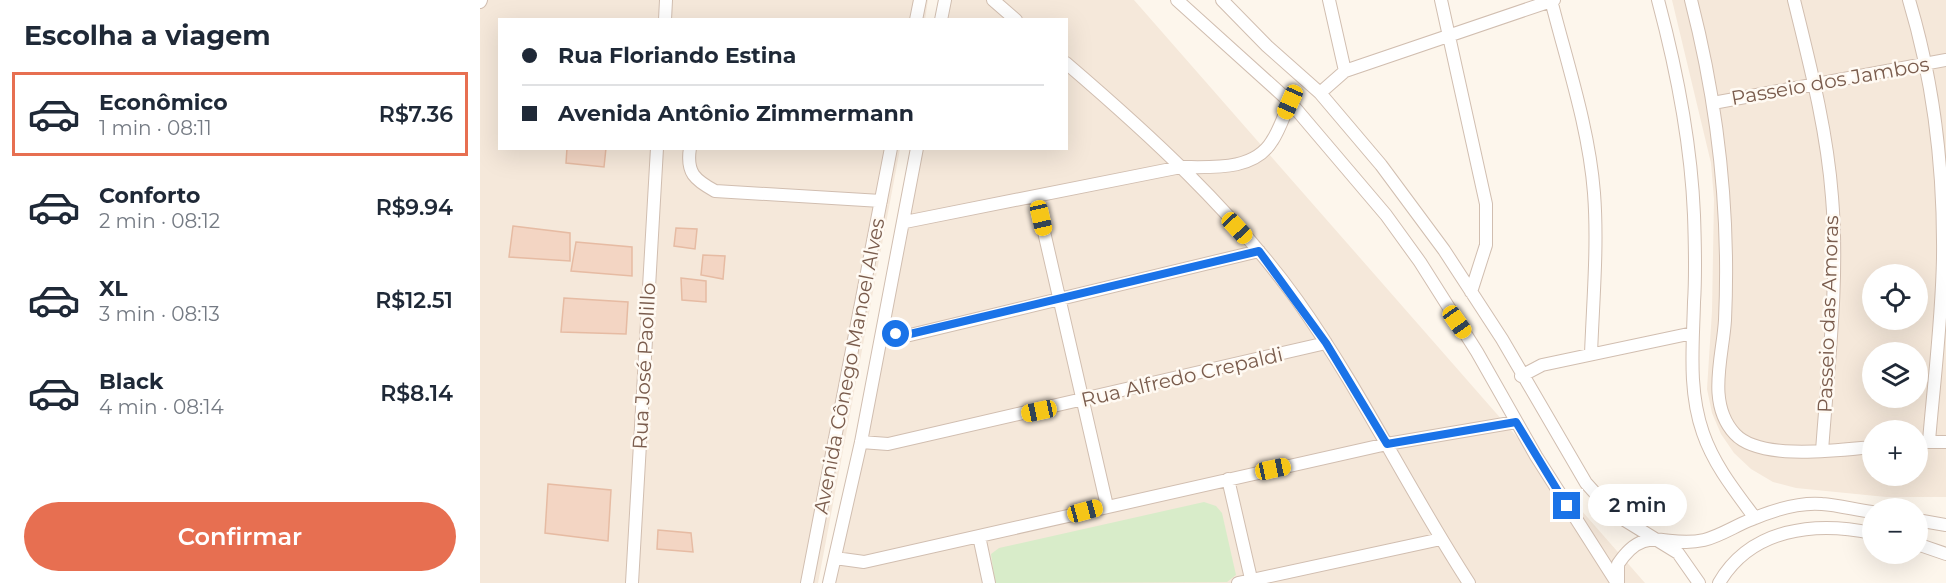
<!DOCTYPE html>
<html lang="pt">
<head>
<meta charset="utf-8">
<style>
  :root { --surface:#fff; --page:#f6f6f7; --text:#1f2937; --muted:#747a83; --line:#e0e1e3; --accent:#e76f51 }
  body { margin:0; font-family:Montserrat,sans-serif; background:var(--page); color:var(--text); height:100vh; display:flex; flex-direction:column; font-size:22px; white-space:nowrap }
  * { box-sizing:border-box; margin:0 }
  p { font-size:20px; color:var(--muted) }
  .icon { flex:none; width:33px; height:33px; fill:none; stroke:currentColor; stroke-width:2; stroke-linecap:round; stroke-linejoin:round }
  .map { position:relative; flex:1; overflow:hidden }
  .side { display:flex; flex-direction:column; background:var(--surface); width:480px }
  .side>* { flex:none }
  .guide { position:absolute; left:18px; top:18px; width:570px; height:132px; border-radius:0px; box-shadow:0 6px 24px #0002; display:grid; align-content:center; height:132px; padding:0 24px; background:var(--surface) }
  .buttons { position:absolute; left:1382px; top:264px; display:grid; gap:12px }
  .buttons a { display:grid; place-items:center; width:66px; height:66px; border-radius:50%; background:var(--surface); box-shadow:0 6px 24px #0002; font-size:30px }
  .end { position:absolute; width:27px; height:27px; margin:-14px; border:8px solid #1a73e8; background:#fff; box-shadow:0 0 0 3px #fff }
  .from { border-radius:50% }
  .bubble { position:absolute; height:42px; border-radius:21px; background:var(--surface); box-shadow:0 6px 24px #0002; font-size:20px; font-weight:600; line-height:42px; text-align:center }
  .car { position:absolute; width:18px; height:36px; margin:-18px -9px; border-radius:8px; box-shadow:0 0 4px 2px #0007; background:linear-gradient(#f5c518 24%,#345 0 40%,#f5c518 0 76%,#345 0 86%,#f5c518 0) }
  .guide b { display:flex; align-items:center; gap:21px; height:57px; font-size:22px }
  .guide b+b { border-top:2px solid var(--line) }
  .guide i { width:15px; height:15px; background:var(--text) }
  ul { padding:0; list-style:none }
  li { display:flex; align-items:center; gap:18px; height:84px; margin:0 12px 9px; padding:0 12px; border:3px solid transparent; border-radius:0px }
  li div { flex:1 }
  li b { display:block; font-size:22px }
  li em { font-style:normal; font-weight:600 }
  li.selected { border-color:var(--accent) }
  li>.icon { width:54px; height:54px; stroke-width:1.5 }
  h2 { padding:0 24px; font-size:27px; line-height:72px }
  .cta { display:flex; gap:12px; margin-top:auto; padding:12px 24px }
  .cta a { flex:1; height:69px; border-radius:36px; background:var(--accent); color:#fff; font-size:24px; font-weight:600; line-height:69px; text-align:center }
  main { display:flex; flex:1; min-height:0 }
  .map>svg:first-child { display:block }
  .residential { fill:#f5e8da; fill-rule:evenodd }
  .green { fill:#d8ecc9 }
  .building { fill:#f3d5c3; stroke:#e6bba3; stroke-width:1.5 }
  .lines { fill:none; stroke-linecap:round; stroke-linejoin:round }
  .minor-casing { stroke:#d1beb0; stroke-width:14 }
  .minor { stroke:#fff; stroke-width:12 }
  .route { stroke:#1a73e8; stroke-width:8 }
  .labels { text-anchor:middle; dominant-baseline:central; stroke-width:5; stroke-linejoin:round; paint-order:stroke }
  .street-label { font-size:20px; fill:#7a5c4d; stroke:#fffaf3 }
</style>
</head>
<body>
<main>
<section class="side">
<h2>Escolha a viagem</h2>
<ul>
<li class="selected"><svg class="icon" aria-label="car" viewBox="0 0 24 24"><path d="M5 17H2v-5l4-1 3-4h7l3 4 3 1v5h-3M9 17h6M6 11h13"/><circle cx="7" cy="17" r="2"/><circle cx="17" cy="17" r="2"/></svg><div><b>Econômico</b><p>1 min · 08:11</p></div><em>R$7.36</em></li>
<li><svg class="icon" aria-label="car" viewBox="0 0 24 24"><path d="M5 17H2v-5l4-1 3-4h7l3 4 3 1v5h-3M9 17h6M6 11h13"/><circle cx="7" cy="17" r="2"/><circle cx="17" cy="17" r="2"/></svg><div><b>Conforto</b><p>2 min · 08:12</p></div><em>R$9.94</em></li>
<li><svg class="icon" aria-label="car" viewBox="0 0 24 24"><path d="M5 17H2v-5l4-1 3-4h7l3 4 3 1v5h-3M9 17h6M6 11h13"/><circle cx="7" cy="17" r="2"/><circle cx="17" cy="17" r="2"/></svg><div><b>XL</b><p>3 min · 08:13</p></div><em>R$12.51</em></li>
<li><svg class="icon" aria-label="car" viewBox="0 0 24 24"><path d="M5 17H2v-5l4-1 3-4h7l3 4 3 1v5h-3M9 17h6M6 11h13"/><circle cx="7" cy="17" r="2"/><circle cx="17" cy="17" r="2"/></svg><div><b>Black</b><p>4 min · 08:14</p></div><em>R$8.14</em></li>
</ul>
<div class="cta"><a>Confirmar</a></div>
</section>
<div class="map">
<svg width="1466" height="583" viewBox="0 0 1466 583">
  <rect width="100%" height="100%" fill="#fdf6ec"/>
  <path class="residential" d="M0 0H448L445 20H20V148L420 149 338 583H0Z
    M459 0H654L1165 583H348L431 149 586 148V20L456 19Z
    M1192 0H1466V497H1406L1316 488 1293 482 1271 469 1254 453 1241 434 1232 413 1227 389 1232 311 1234 199 1231 163ZM1392 274H1437V320H1392ZM1392 352H1437V398H1392ZM1392 430H1437V476H1392Z"/>
  <path class="green" d="M724 502 736 506 742 513 756 575 747 582 515 583 511 554 519 548Z"/>
  <path class="building" d="M87 148H126L124 167 86 163Z
    M33 226 90 233V261L29 257Z
    M196 228 217 229 215 249 194 246Z
    M96 242 152 247V276L91 271Z
    M223 255 245 256 243 279 221 275Z
    M201 278 226 281V302L202 300Z
    M84 298 148 302 146 334 81 332Z
    M68 484 131 490 128 541 65 533Z
    M178 530 211 533 213 552 177 549Z"/>
  <g class="lines">
    <g class="minor-casing">
      <path id="minor" d="M513 0 536 20
        M697 0 810 102 906 215 940 262 997 352 1056 456 1137 583
        M742 0 787 46 840 93 901 165 964 250 1022 339 1106 483 1133 513 1198 553 1219 583
        M849 0 865 71
        M961 0 1006 204V245L991 292
        M1071 0C1087 63 1109 128 1114 193 1118 246 1113 300 1111 354
        M1178 0C1197 71 1211 142 1214 215 1215 244 1216 273 1214 302 1213 346 1208 390 1223 433 1234 465 1255 491 1275 518
        M1211 0C1238 105 1250 211 1245 320 1243 356 1226 403 1255 434 1280 461 1359 450 1392 447
        M1314 0C1330 65 1347 130 1352 197 1359 281 1348 367 1342 451
        M1429 0C1454 83 1464 172 1463 258 1462 319 1454 381 1449 441
        M0 2 1 0
        M185 20 186 0
        M436 20 440 0
        M461 20 465 0
        M586 63C670 135 752 210 817 300 881 390 929 491 989 583
        M840 93 865 71 1074 0
        M1233 103 1466 60
        M210 148C206 173 215 180 235 191L401 201
        M556 197 627 506
        M425 222 701 167C732 167 774 171 792 141 800 129 804 115 810 102
        M402 333 430 335 779 251
        M1041 376 1062 365 1213 333
        M381 442 408 444 846 343
        M1437 442H1466
        M748 479 772 583
        M1437 520 1466 525
        M499 536 509 583
        M1437 544 1466 554
        M355 558 384 562 907 444 1036 422
        M152 583 177 148
        M327 583 411 148
        M349 583 381 442 437 148
        M758 583 961 539
        M1138 583V564C1166 522 1185 549 1224 540 1240 536 1255 526 1270 520 1291 511 1319 502 1342 504 1358 505 1376 510 1392 512
        M1239 583C1271 528 1335 521 1392 533"/>
    </g>
    <use href="#minor" class="minor"/>
  </g>
  <g class="lines">
    <path class="route" d="M416 334H430L779 251 846 343 907 444 1036 422 1087 506"/>
  </g>
  <g class="labels">
    <g class="street-label">
      <text transform="translate(1350 81) rotate(-10)">Passeio dos Jambos</text>
      <text transform="translate(1348 314) rotate(-88)">Passeio das Amoras</text>
      <text transform="translate(164 366) rotate(-87)">Rua José Paolillo</text>
      <text transform="translate(369 366) rotate(-79)">Avenida Cônego Manoel Alves</text>
      <text transform="translate(702 377) rotate(-13)">Rua Alfredo Crepaldi</text>
    </g>
  </g>
</svg>
<div class="buttons">
<a><svg class="icon" aria-label="locate" viewBox="0 0 24 24"><circle cx="12" cy="12" r="6"/><path d="M12 2v4M12 18v4M2 12h4M18 12h4"/></svg></a>
<a><svg class="icon" aria-label="layers" viewBox="0 0 24 24"><path d="M12 4l9 5-9 5-9-5zM3 14l9 5 9-5"/></svg></a>
<a>+</a>
<a>−</a>
</div>
<i class="end from" style="left:416px;top:334px"></i>
<i class="end" style="left:1087px;top:506px"></i>
<div class="bubble" style="left:1108px;top:484px;width:99px">2 min</div>
<i class="car" style="left:810px;top:102px;rotate:204deg"></i>
<i class="car" style="left:561px;top:218px;rotate:167deg"></i>
<i class="car" style="left:757px;top:228px;rotate:137deg"></i>
<i class="car" style="left:977px;top:322px;rotate:145deg"></i>
<i class="car" style="left:559px;top:411px;rotate:258deg"></i>
<i class="car" style="left:793px;top:469px;rotate:78deg"></i>
<i class="car" style="left:605px;top:511px;rotate:75deg"></i>
<div class="guide">
<b><i class="from"></i>Rua Floriando Estina</b>
<b><i></i>Avenida Antônio Zimmermann</b>
</div>
</div>
</main>
</body>
</html>
